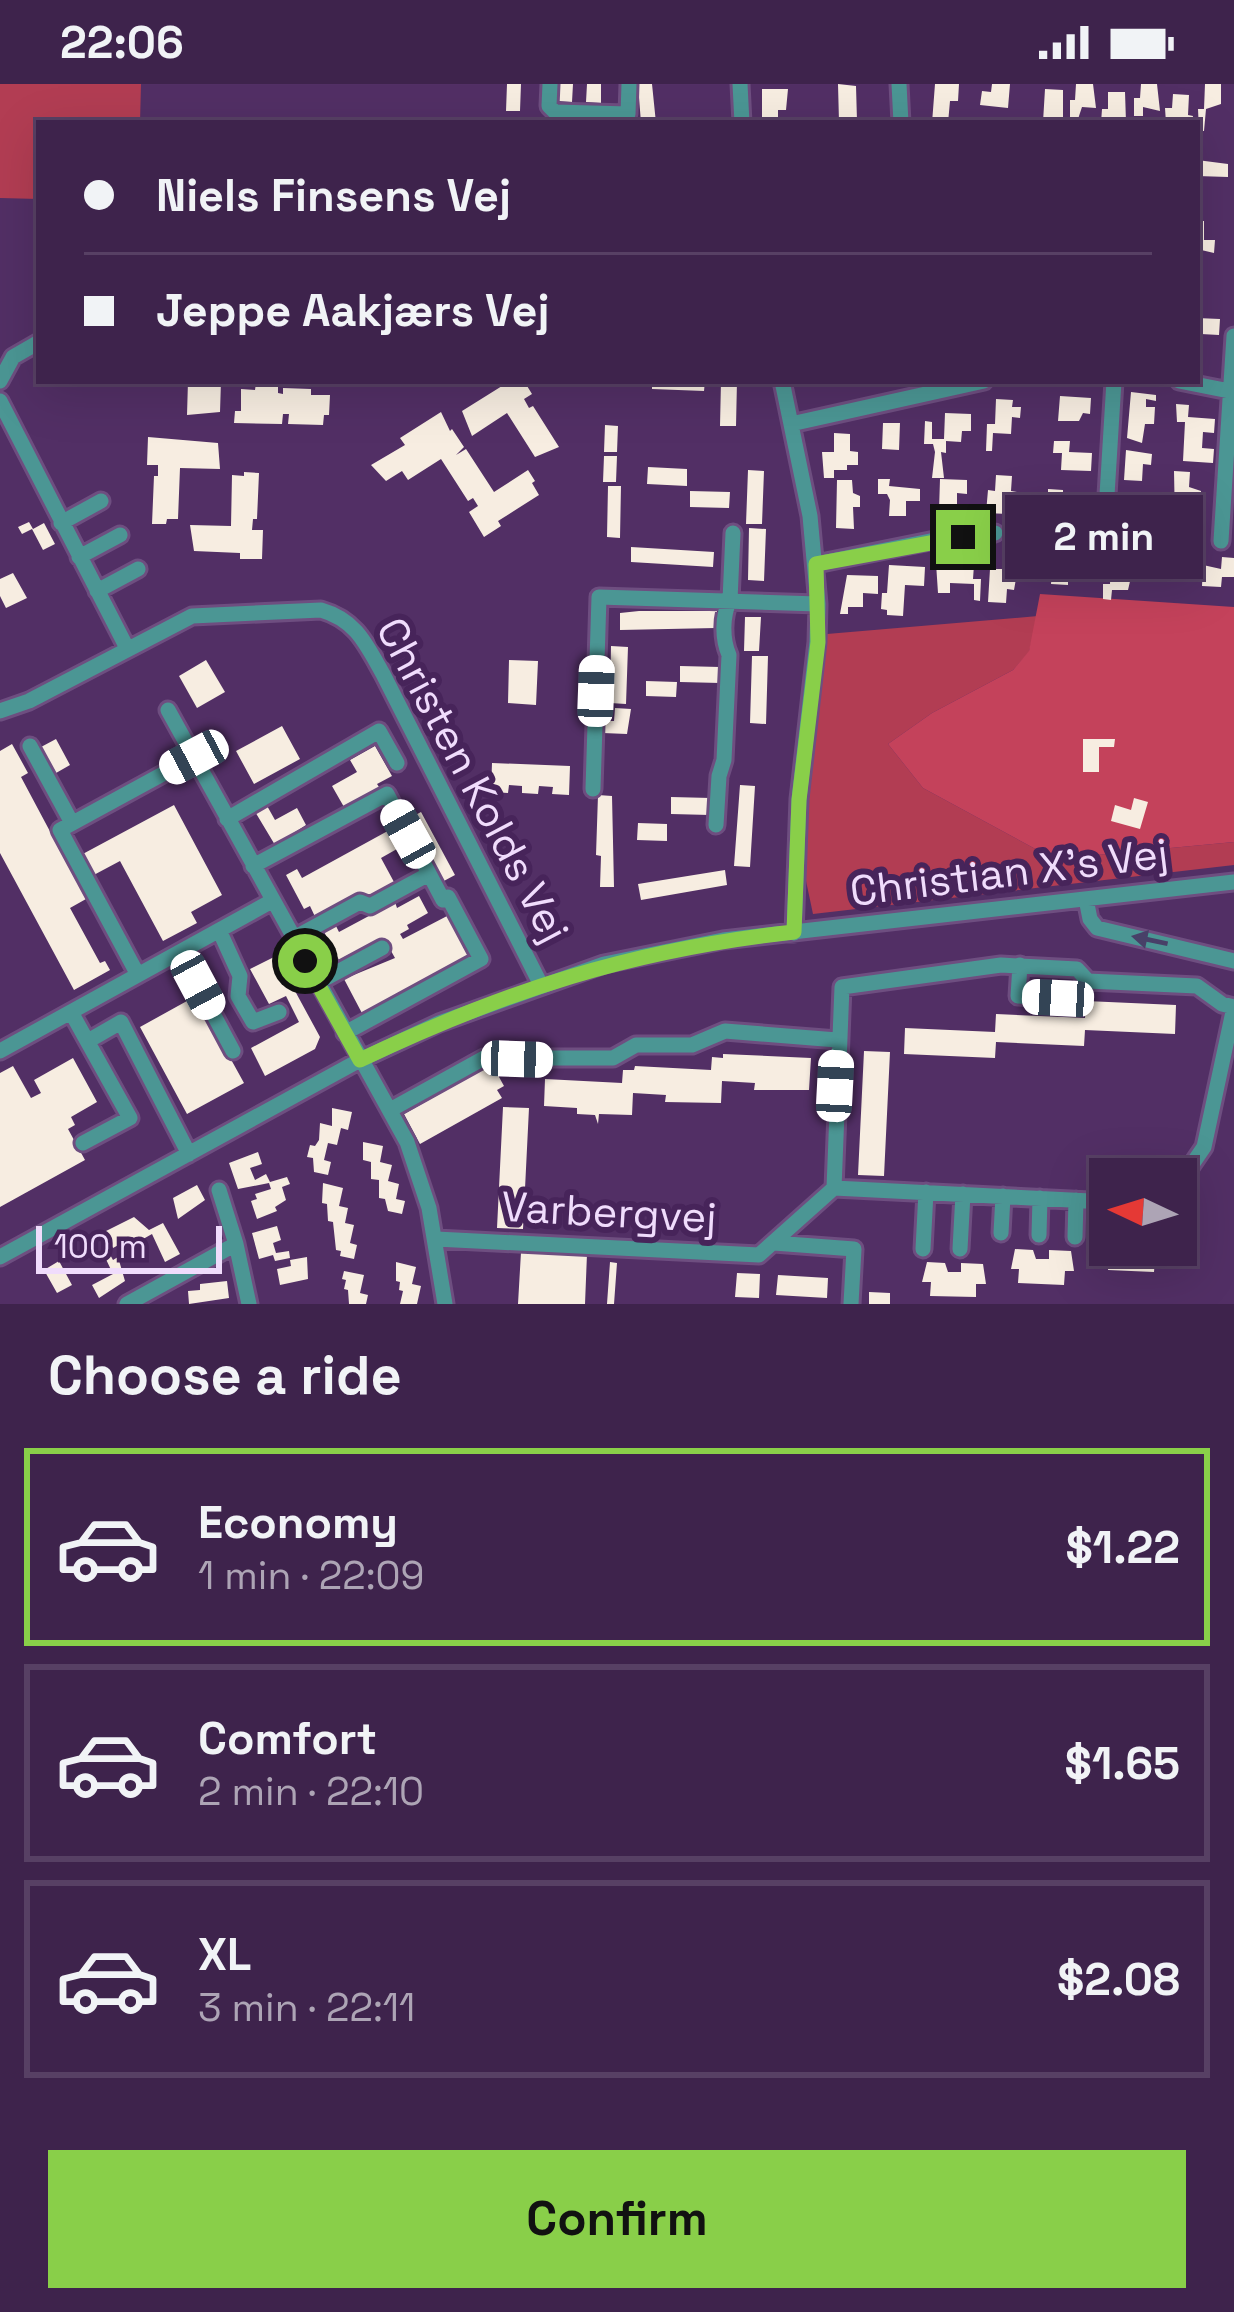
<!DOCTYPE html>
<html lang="en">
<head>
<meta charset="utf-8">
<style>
  :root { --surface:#3e234c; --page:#452b53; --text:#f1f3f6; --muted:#ada4b5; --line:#574064; --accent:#89cf49 }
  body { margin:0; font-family:"Space Grotesk",sans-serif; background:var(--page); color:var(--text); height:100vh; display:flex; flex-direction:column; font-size:45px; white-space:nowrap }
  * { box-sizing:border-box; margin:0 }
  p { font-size:39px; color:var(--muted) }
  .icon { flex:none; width:66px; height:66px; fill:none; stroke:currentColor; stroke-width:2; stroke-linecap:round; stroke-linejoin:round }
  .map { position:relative; height:1220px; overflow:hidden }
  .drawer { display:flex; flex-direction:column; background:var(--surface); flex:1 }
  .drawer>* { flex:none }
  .top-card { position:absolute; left:36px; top:36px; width:1164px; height:264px; border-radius:0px; box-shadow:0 12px 48px #0002,0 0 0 3px var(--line); display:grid; align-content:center; height:264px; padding:0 48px; background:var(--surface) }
  .needle { width:78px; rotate:274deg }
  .controls { position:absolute; left:1089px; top:1074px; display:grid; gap:24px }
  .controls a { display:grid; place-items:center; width:108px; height:108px; border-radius:0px; background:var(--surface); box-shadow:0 12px 48px #0002,0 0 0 3px var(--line); font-size:60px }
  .scale { position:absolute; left:36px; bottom:30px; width:186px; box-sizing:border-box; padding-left:12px; border:6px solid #f0dcfc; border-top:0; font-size:33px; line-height:42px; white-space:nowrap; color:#f0dcfc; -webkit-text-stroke:9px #47245a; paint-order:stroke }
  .end { position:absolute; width:54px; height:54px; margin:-27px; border:15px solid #89cf49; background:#111; box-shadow:0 0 0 6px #111 }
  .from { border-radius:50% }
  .bubble { position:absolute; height:84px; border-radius:0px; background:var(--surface); box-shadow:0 12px 48px #0002,0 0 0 3px var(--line); font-size:39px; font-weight:600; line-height:84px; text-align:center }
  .car { position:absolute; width:36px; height:72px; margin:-36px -18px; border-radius:15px; box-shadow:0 0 9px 3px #0007; background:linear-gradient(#fff 24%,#345 0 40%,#fff 0 76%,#345 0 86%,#fff 0) }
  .top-card b { display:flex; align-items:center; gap:42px; height:114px; font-size:45px }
  .top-card b+b { border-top:3px solid var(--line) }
  .top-card i { width:30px; height:30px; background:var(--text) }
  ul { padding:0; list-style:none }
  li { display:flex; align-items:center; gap:36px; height:198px; margin:0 24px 18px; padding:0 24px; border:6px solid var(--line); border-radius:0px }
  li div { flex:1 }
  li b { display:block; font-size:45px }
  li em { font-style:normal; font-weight:600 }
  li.selected { border-color:var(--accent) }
  li>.icon { width:108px; height:108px; stroke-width:1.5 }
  h2 { padding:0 48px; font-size:54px; line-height:144px }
  .button { display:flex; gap:24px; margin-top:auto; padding:24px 48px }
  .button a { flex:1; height:138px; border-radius:0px; background:var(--accent); color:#111; font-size:48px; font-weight:600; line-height:138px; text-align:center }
  .status { display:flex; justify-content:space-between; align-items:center; height:84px; padding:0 60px; background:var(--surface); direction:ltr }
  .status svg { height:33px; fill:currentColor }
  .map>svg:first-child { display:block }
  .green { fill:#b23d53 }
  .forest { fill:#c4425b }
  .building { fill:#f7ede1 }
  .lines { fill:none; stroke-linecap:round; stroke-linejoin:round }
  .minor-casing { stroke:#6e4e80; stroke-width:21 }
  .minor { stroke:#4b9694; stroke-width:15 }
  .oneway { fill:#484068 }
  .route { stroke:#89cf49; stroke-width:15 }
  .labels { text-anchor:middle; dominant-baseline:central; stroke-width:12; stroke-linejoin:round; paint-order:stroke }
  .street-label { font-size:42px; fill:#f0dcfc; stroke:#47245a }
</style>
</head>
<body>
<div class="status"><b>22:06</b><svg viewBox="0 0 49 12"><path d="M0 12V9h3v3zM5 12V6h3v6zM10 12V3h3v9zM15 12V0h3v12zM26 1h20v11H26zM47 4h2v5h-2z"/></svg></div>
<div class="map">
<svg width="1234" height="1220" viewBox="0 0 1234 1220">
  <rect width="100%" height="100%" fill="#522f65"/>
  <path class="green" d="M0 0H141L140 39H39V115L0 114Z
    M1038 532 1029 568 1013 586 932 629 888 660 923 704 1054 775 1234 758V781L813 830 802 778 827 550Z"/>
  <path class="forest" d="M1040 510 1234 523V758L1054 775 923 704 888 660 932 629 1013 586 1029 567Z"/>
  <path class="building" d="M507 0H521L520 27H506Z
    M559 0H573L572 18 558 17Z
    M587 0H601V19L586 18Z
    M638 0H652L656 39H641Z
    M838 0 856 2 857 37 839 38Z
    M935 0H959L958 17H950L948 39H932Z
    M992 0H1010L1008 24 980 21 982 7 991 8Z
    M1076 0H1093L1096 24 1082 23 1077 38 1070 39V16H1075Z
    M1141 0H1157L1160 27 1143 23V32H1134V14H1140Z
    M1205 0H1221V20L1206 25 1204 47H1199L1198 25H1204Z
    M762 5H788L786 26H778V37H762Z
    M1045 5 1063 6V36L1043 38Z
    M1108 8H1125L1126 38 1101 39 1102 25H1108Z
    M1173 10 1189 11 1188 31 1193 32 1192 39 1171 36 1166 39 1165 24H1172Z
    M1197 76 1228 80V93L1197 92Z
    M1197 137H1204V156H1215L1214 169 1197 165Z
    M1197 234 1220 235 1219 251 1201 250 1200 263H1197Z
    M188 297H221L220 328 187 331Z
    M502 297H524L532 310 524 315 529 324 533 322 559 363 535 373 507 329 472 352 462 327 502 302Z
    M652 297H705L704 307 652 305Z
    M721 297H737L736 342H720Z
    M256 299H278V309L283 310V304L311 305V311H330L329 331H324L323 341 288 340 289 330H283L282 340 234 339 235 327H241V305L255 306Z
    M1131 308 1156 311V317L1146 315V323H1155L1154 340H1145L1142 359 1127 354Z
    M1060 312 1091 314 1090 330 1083 329 1079 337H1058Z
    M996 315 1013 316 1012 323H1021L1020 334 1012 333 1011 350 993 349 992 367H986L987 340H995Z
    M1176 320 1189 321 1188 333 1215 335 1214 349 1203 348 1202 364 1214 365 1213 379 1183 377 1185 338H1177Z
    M441 328 450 347 452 345 464 363 456 371 466 365 494 408 528 386 535 397 532 399 539 411 498 437 501 442 484 453 469 428 478 422 473 414 468 417 441 375 408 396 402 387 386 397 371 381 405 361 400 354Z
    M945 329 971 330V347H962L961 358 946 357V369L941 368 944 394H932L935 368 933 360H924L925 337 932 338V355H944Z
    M883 339H900L899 366 882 365Z
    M605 341 618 342 617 368H604Z
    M834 349 850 350V367L858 368V381H847V386H834V394H824L822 368H834Z
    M148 353 218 359 220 385 180 384 178 435H167L166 440H152L154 392H158V381H147Z
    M1054 357H1070L1069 368 1092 369 1091 387 1061 386 1062 369H1053Z
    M1126 366 1152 370 1151 381 1143 380 1142 397 1124 396Z
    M604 372H617L616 398H603Z
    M648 383 687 385V402L647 400Z
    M748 386 764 387 762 440H746Z
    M1174 387 1190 388 1189 403 1201 407 1202 424H1192L1191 440 1175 439Z
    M244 388 259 389 257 435H253L252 446H263L262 475H240V469L194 467 190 441 231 442 232 391 244 392Z
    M996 391 1012 392 1011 407 1017 408 1015 436H1008V430L986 429 988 406 995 407Z
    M878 395H890L889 402 920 405V417H906V432H889L890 416 887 410H878Z
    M940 395 967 396V410L957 409V427H939Z
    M837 396H852L853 409 860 412V423H853L854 445 836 444Z
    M608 402H621L620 454 607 453Z
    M1048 405 1063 406V419L1081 420 1080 443 1053 442 1054 420 1048 419Z
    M690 407 730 408 729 424 690 423Z
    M1133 417 1151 418V427H1144L1150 430 1149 437H1144L1143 452 1124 451 1125 426 1133 427Z
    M29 438 33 445 44 439 55 460 43 466 32 445 22 450 18 443Z
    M749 444 766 445 764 497 748 496Z
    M1191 462 1202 463 1200 483 1170 481 1171 465 1191 467Z
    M631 463 714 468 713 483 631 478Z
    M1111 469 1130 470 1131 493 1128 506H1112L1111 516 1103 515V500H1110Z
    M1053 473 1078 474 1074 497H1068V501L1051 500Z
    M1222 473 1234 474V493H1222L1221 503 1202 502 1203 481 1221 485Z
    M936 479 974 481 973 495H981L980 517 974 516V500L950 499V509H938Z
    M889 481 925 483 924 502 905 501 903 532 887 531V526L881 525 882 509H887Z
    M990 485H1014L1017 489 1014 506 1007 505 1006 519 988 518Z
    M13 489 27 514 6 524 0 512V495Z
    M847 491 878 492V510L863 509V523H848V530H840Z
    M639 527H717L716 544 620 546V529Z
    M745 533H761L759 567H744Z
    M611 562 628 563 626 620 610 619Z
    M752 572H768L766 640 750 639Z
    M206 576 225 608 197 624 179 592Z
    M509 576 538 577 536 621 508 619Z
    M680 582 720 583V599L680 598Z
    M646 597 677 598 676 613 646 612Z
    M615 624 631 625 627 650 603 649 604 637H614Z
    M282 642 300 675 254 700 236 667Z
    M56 655 70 681 56 689 41 663Z
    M1083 655H1115L1114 663H1099V688H1083Z
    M12 660 28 689 21 693 86 815 70 824 100 879 105 877 110 886 74 906 0 769V667Z
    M375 662 392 692 377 700 381 706 344 723 332 702 357 688 350 676Z
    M492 679 570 682 569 711 552 710 553 703 539 702 538 710 522 709V702L509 701 508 709 491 708Z
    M740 701 755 702 750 783 734 782Z
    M598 711 612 712 614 803H600L601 772 596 771Z
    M671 713 711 714 710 731 671 730Z
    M1134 714 1148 718 1140 745 1111 737 1115 721 1131 726Z
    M266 720 275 736 297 724 306 741 275 761 254 726Z
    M174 721 222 811 191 828 197 839 163 857 120 777 90 793 79 772Z
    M421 728 455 791 442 798 408 735Z
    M638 739 667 740V757L637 756Z
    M395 743 404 761 381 774 394 798 318 839 310 822 304 825 286 791 297 785 302 794Z
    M725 786 727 801 641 816 638 800Z
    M419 812 428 829 407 841 409 845 400 850 403 855 449 831 472 875 364 933 344 895 395 874 386 858 353 876 350 870 339 876 322 844 334 838 339 848 395 818 397 824Z
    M276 872 320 953 315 965 265 992 251 964 299 938 286 912 269 920 250 885Z
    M196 912 244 999 187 1030 140 943Z
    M1086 917 1176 921 1175 950 1085 946 1084 962 996 958 995 974 904 970 905 944 995 948 996 930 1085 934Z
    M864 967 890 968 884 1092 858 1091Z
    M723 970 811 974 809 1006H754L755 999 722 997 721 1019 665 1018 666 1011 633 1009 632 1031 599 1030 598 1040 595 1031 577 1030V1024L544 1022 545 995 622 999 623 986H634L635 982 711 986 712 973 723 974Z
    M73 974 97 1018 71 1033 75 1041 68 1045 85 1076 0 1123V989L13 982 31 1014 41 1009 34 996Z
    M485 984 487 988 494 984 504 1002 497 1006 502 1014 420 1060 404 1030Z
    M503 1023 529 1024 523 1145 497 1144Z
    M332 1024 352 1028 348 1046 341 1044 337 1061 328 1059 324 1076 331 1078 328 1091 314 1088 313 1074 307 1073 310 1061 315 1062 319 1056 320 1039 332 1042Z
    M363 1058 383 1062 380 1078 392 1081 388 1097 399 1100 396 1115 405 1117 402 1130 388 1127 385 1115 379 1114V1096L371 1095V1078L363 1076Z
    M258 1068 262 1080 250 1084 255 1096 266 1090 270 1098 287 1093 290 1100 282 1103 286 1116 275 1123 277 1127 257 1135 251 1117 257 1115 255 1110 271 1105 269 1099 238 1105 229 1079Z
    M323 1099 343 1104 339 1122 348 1124 345 1139 354 1141 350 1159 357 1161 354 1175 340 1172 341 1167 336 1166 333 1138 328 1137 327 1120 322 1119Z
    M197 1101 205 1116 178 1135 173 1114Z
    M134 1133 149 1146 163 1139 180 1170 165 1178 152 1150 136 1159 133 1153 113 1164 104 1148Z
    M277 1142 281 1156 273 1159 276 1169 289 1167 290 1174 275 1177 273 1171 259 1175 252 1149Z
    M1105 1153H1110V1161H1160L1164 1164 1163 1175H1155L1154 1188 1108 1186 1109 1173 1101 1172Z
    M1015 1165 1033 1166 1036 1175H1049V1166L1071 1167 1074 1187H1065L1064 1201 1018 1199 1019 1185H1011Z
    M108 1167 113 1176 118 1173 125 1197 99 1214 92 1201 113 1190 103 1169Z
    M521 1168 587 1170 585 1220H518Z
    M307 1173 308 1195 280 1201 277 1185 291 1182 290 1176Z
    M59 1177 72 1201 57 1209 44 1186Z
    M396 1178 416 1183 412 1200 421 1202 417 1220H400L403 1207 399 1206 400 1198 396 1197Z
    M610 1178 617 1179 614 1220H607Z
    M927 1178 945 1179 948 1188H961V1179L983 1180 986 1200H976V1213L930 1212 931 1198H922Z
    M344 1187 364 1191 360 1209 368 1211 366 1220H349L348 1206 344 1205 346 1196 342 1195Z
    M737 1189 760 1190 759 1214 735 1213Z
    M778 1191 828 1194 827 1214 776 1211Z
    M227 1197 229 1214 189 1220 188 1207 200 1206V1200Z
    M869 1208 890 1209V1220H869Z"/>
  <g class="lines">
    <g class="minor-casing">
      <path id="minor" d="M550 0 549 22 555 28 628 30 629 0
        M740 0 742 39
        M899 0 901 39
        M0 297 13 273 39 258
        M782 297 810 432 818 520 817 558 799 715 794 849
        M1179 297 1234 308
        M0 317 127 564
        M791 340 984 297
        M61 439 101 417
        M1221 457 1234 252
        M1104 460 1114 297
        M79 473 120 451
        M816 480 930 457 995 449
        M97 507 138 485
        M168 626 407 1058 429 1124 445 1220
        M0 627 29 617 192 532 321 526C356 536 366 560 383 590L541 901
        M30 662 72 739
        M593 705 599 513 818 520
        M227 735 379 647 397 679
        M716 741 719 692 724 676 729 571C722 555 722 532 730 516L733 449
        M253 782 387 710 443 816 448 813 481 875 345 949
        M1086 815 1090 835 1097 844 1234 877
        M219 846 240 892 238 912 253 938 279 928
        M292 855 360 818 370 822 429 790
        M180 868 233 967
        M1020 881 1018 912 1057 914
        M138 891 60 746 194 673
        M317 899 382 864
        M71 928 130 1034 83 1059
        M88 957 121 938 189 1070
        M0 967 272 817
        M390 1026 484 974H613L636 961H692L725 947 837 956
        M834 1104 842 903 1001 881 1077 885 1088 897 1197 902 1222 920 1234 923
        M1176 1104 1204 1063 1234 923
        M219 1106 236 1160 249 1220
        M1105 1118V1132H1110
        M1001 1149 1003 1112
        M1039 1151 1040 1114
        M1075 1153 1076 1116
        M436 1155 759 1171 834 1104 1110 1118
        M774 1159 854 1165 851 1220
        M923 1165 926 1108
        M960 1165 963 1110
        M0 1173 360 976 439 939 604 880 723 856 1234 798
        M127 1220 236 1160"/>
    </g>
    <use href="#minor" class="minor"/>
  </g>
  <defs><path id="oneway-solid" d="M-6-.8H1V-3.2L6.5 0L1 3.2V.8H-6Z" transform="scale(3)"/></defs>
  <use class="oneway" href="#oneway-solid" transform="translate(1150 856) rotate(-168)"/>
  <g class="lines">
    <path class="route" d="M305 877 360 976C507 906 632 866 794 848L799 716 818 558 816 480 963 453"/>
  </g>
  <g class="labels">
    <g class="street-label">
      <text transform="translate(473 696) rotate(62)">Christen Kolds Vej</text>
      <text transform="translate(1009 788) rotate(-7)">Christian X's Vej</text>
      <text transform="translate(609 1128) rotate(3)">Varbergvej</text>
    </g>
  </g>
</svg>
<div class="controls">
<a><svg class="needle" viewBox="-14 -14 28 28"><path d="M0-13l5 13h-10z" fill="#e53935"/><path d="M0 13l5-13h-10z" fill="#ada4b5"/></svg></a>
</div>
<div class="scale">100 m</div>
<i class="end from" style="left:305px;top:877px"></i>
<i class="end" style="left:963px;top:453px"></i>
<div class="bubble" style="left:1005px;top:411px;width:198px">2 min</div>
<i class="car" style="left:596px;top:607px;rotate:2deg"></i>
<i class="car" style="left:194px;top:673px;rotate:242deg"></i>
<i class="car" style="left:408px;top:750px;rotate:331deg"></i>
<i class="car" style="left:198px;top:901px;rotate:152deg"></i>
<i class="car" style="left:1058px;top:914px;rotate:273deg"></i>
<i class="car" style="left:517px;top:975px;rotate:92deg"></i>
<i class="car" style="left:835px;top:1002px;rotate:3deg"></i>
<div class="top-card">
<b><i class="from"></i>Niels Finsens Vej</b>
<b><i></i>Jeppe Aakjærs Vej</b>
</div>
</div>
<section class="drawer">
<h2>Choose a ride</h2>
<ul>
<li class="selected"><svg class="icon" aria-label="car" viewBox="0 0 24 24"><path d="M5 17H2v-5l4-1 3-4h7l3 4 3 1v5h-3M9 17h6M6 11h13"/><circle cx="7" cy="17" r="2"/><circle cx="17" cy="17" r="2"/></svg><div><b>Economy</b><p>1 min · 22:09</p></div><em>$1.22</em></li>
<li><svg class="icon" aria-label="car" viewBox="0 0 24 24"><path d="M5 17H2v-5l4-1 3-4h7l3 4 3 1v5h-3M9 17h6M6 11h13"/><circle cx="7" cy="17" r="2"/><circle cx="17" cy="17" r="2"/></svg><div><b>Comfort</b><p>2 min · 22:10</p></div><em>$1.65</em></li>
<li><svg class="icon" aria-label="car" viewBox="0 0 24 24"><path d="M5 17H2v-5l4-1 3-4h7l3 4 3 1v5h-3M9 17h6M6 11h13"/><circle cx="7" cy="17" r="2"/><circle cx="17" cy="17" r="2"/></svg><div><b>XL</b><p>3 min · 22:11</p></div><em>$2.08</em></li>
</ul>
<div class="button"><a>Confirm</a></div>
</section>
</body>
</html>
